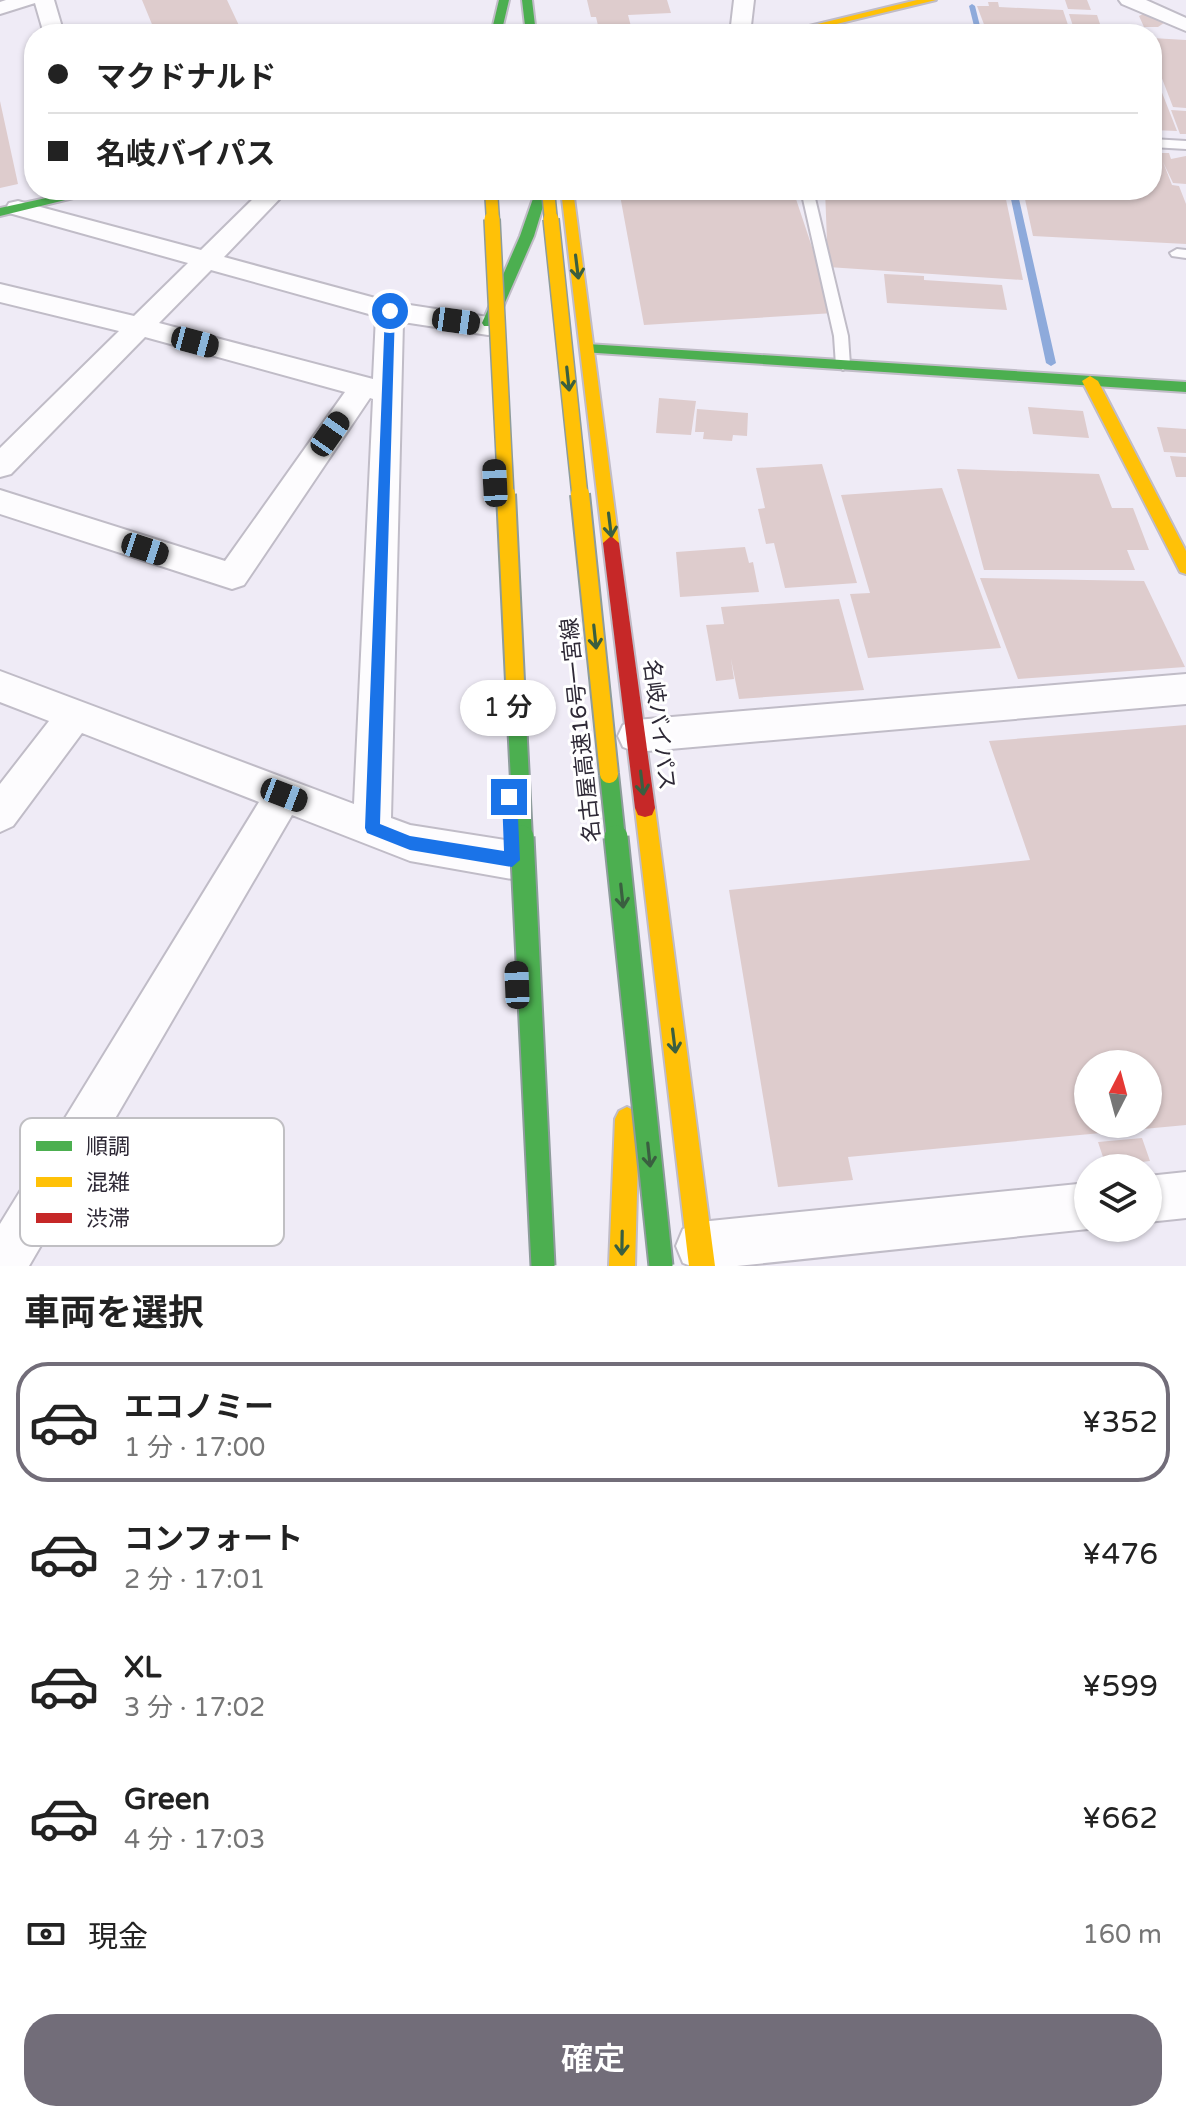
<!DOCTYPE html>
<html lang="ja">
<head>
<meta charset="utf-8">
<style>
  :root { --surface:#fff; --page:#f2f2f2; --text:#222; --muted:#767676; --line:#e0e0e0; --accent:#726d79 }
  body { margin:0; font-family:"Varela Round","Noto Sans JP",sans-serif; background:var(--page); color:var(--text); height:100vh; display:flex; flex-direction:column; font-size:30px; white-space:nowrap }
  * { box-sizing:border-box; margin:0 }
  p { font-size:26px; color:var(--muted) }
  .icon { flex:none; width:44px; height:44px; fill:none; stroke:currentColor; stroke-width:2; stroke-linecap:round; stroke-linejoin:round }
  .map { position:relative; height:1266px; overflow:hidden }
  .drawer { display:flex; flex-direction:column; background:var(--surface); flex:1 }
  .drawer>* { flex:none }
  .guide { position:absolute; left:24px; top:24px; width:1138px; height:176px; border-radius:32px; box-shadow:0 2px 6px #0004; display:grid; align-content:center; height:176px; padding:0 24px; background:var(--surface) }
  .needle { width:52px; rotate:6deg }
  .fabs { position:absolute; left:1074px; top:1050px; display:grid; gap:16px }
  .fabs a { display:grid; place-items:center; width:88px; height:88px; border-radius:50%; background:var(--surface); box-shadow:0 2px 6px #0004; font-size:40px }
  .end { position:absolute; width:36px; height:36px; margin:-18px; border:10px solid #1a73e8; background:#fff; box-shadow:0 0 0 4px #fff }
  .from { border-radius:50% }
  .bubble { position:absolute; height:56px; border-radius:28px; background:var(--surface); box-shadow:0 2px 6px #0004; font-size:26px; font-weight:600; line-height:56px; text-align:center }
  .car { position:absolute; width:24px; height:48px; margin:-24px -12px; border-radius:10px; box-shadow:0 0 6px 2px #0007; background:linear-gradient(#222 24%,#8ab4d8 0 40%,#222 0 76%,#8ab4d8 0 86%,#222 0) }
  .guide b { display:flex; align-items:center; gap:28px; height:76px; font-size:30px }
  .guide b+b { border-top:2px solid var(--line) }
  .guide i { width:20px; height:20px; background:var(--text) }
  ul { padding:0; list-style:none }
  li { display:flex; align-items:center; gap:24px; height:120px; margin:0 16px 12px; padding:0 8px; border:4px solid transparent; border-radius:32px }
  li div { flex:1 }
  li b { display:block; font-size:30px }
  li em { font-style:normal; font-weight:600 }
  li.current { border-color:var(--accent) }
  li>.icon { width:72px; height:72px; stroke-width:1.5 }
  h2 { padding:0 24px; font-size:36px; line-height:96px }
  .pay { display:flex; align-items:center; gap:20px; height:88px; padding:0 24px; font-size:30px }
  .pay p { margin-inline-start:auto }
  .cta { display:flex; gap:16px; margin-top:auto; padding:16px 24px }
  .cta a { flex:1; height:92px; border-radius:32px; background:var(--accent); color:#fff; font-size:32px; font-weight:600; line-height:92px; text-align:center }
  .map>svg:first-child { display:block }
  .lines { fill:none; stroke-linecap:round; stroke-linejoin:round }
  .stream { fill:#8eaadb; fill-rule:evenodd }
  .building { fill:#decccd; fill-rule:evenodd }
  .lane-casing { stroke:#c0bcc7; stroke-width:4 }
  .street-casing { stroke:#c0bcc7; stroke-width:4 }
  .fast-casing { stroke:#c0bcc7; stroke-width:4 }
  .slow-casing { stroke:#c0bcc7; stroke-width:4 }
  .jam-casing { stroke:#c0bcc7; stroke-width:4 }
  .lane { fill:#fdfcfe; fill-rule:evenodd }
  .street { fill:#fdfcfe; fill-rule:evenodd }
  .fast { fill:#4caf50; fill-rule:evenodd }
  .slow { fill:#ffc107; fill-rule:evenodd }
  .jam { fill:#c62828; fill-rule:evenodd }
  .fast-bridge-far1-casing { stroke:#8e9c9c; stroke-width:22; stroke-linecap:butt }
  .fast-bridge-casing { stroke:#8e9c9c; stroke-width:27; stroke-linecap:butt }
  .slow-bridge-far2-casing { stroke:#8e9c9c; stroke-width:15; stroke-linecap:butt }
  .slow-bridge-far1-casing { stroke:#8e9c9c; stroke-width:18; stroke-linecap:butt }
  .slow-bridge-casing { stroke:#8e9c9c; stroke-width:22; stroke-linecap:butt }
  .fast-bridge-far1 { stroke:#4caf50; stroke-width:18 }
  .fast-bridge { stroke:#4caf50; stroke-width:23 }
  .slow-bridge-far2 { stroke:#ffc107; stroke-width:12 }
  .slow-bridge-far1 { stroke:#ffc107; stroke-width:15 }
  .slow-bridge { stroke:#ffc107; stroke-width:18 }
  .oneway { stroke:#3a5f40 }
  .route { fill:#1a73e8 }
  .labels { text-anchor:middle; dominant-baseline:central; stroke-width:6; stroke-linejoin:round; paint-order:stroke }
  .street-label { font-size:22px; fill:#2e2936; stroke:#fff }
  .key { fill:#fff; stroke:#c0bfc3; stroke-width:2 }
  .key-label { font-size:22px; fill:#2e2936 }
</style>
</head>
<body>
<div class="map">
<svg width="1186" height="1266" viewBox="0 0 1186 1266">
  <rect width="100%" height="100%" fill="#efebf6"/>
  <g class="lines">
    <path class="stream" d="M972 4 975 6 982 34H976L969 6Z
      M1009 190H1017L1056 363 1051 366 1046 363Z"/>
  </g>
  <path class="building" d="M142 0H227L243 34H156Z
    M587 0H667L671 13 628 15 633 34H600L596 17H591Z
    M1065 0H1087L1091 10 1068 9Z
    M988 2H998L999 7 1063 10 1068 25 1036 24 1038 30 985 27 977 6H989Z
    M1069 14 1097 15 1102 30 1074 29Z
    M1143 14 1164 23 1158 27H1144L1139 16Z
    M1152 38 1186 40V108L1173 107 1156 63 1152 62Z
    M1152 67 1177 131 1152 130Z
    M0 101 18 184 0 188Z
    M1171 110 1186 111V134H1180Z
    M1152 153H1169L1171 159 1186 156V184L1173 183 1163 162 1172 185 1179 186 1186 204V244L1033 236 1023 190H1152Z
    M619 190H793L834 313 644 325Z
    M825 190H1004L1023 280 828 267Z
    M884 274 924 276V280L1002 285 1007 310 887 303Z
    M659 398 696 401 691 435 656 433Z
    M1028 407 1083 411 1089 438 1033 434Z
    M697 409 748 413 747 436 733 435 732 441 703 439 704 432H695Z
    M1157 427 1186 429V453L1164 452Z
    M1170 456 1186 457V477H1176Z
    M822 464 857 583 785 588 774 543 766 544 758 509 765 508 756 468Z
    M957 469 1099 474 1112 508H1133L1149 550H1127L1135 570H984Z
    M942 488 1001 648 868 658 850 594 870 593 841 495Z
    M745 547 749 563 753 562 759 592 680 597 676 552Z
    M980 578 1144 581 1185 667 1018 679Z
    M839 599 864 690 739 699 731 659 734 679 716 681 706 625 724 624 721 607Z
    M1186 725V1125L848 1157 853 1180 778 1187 729 890 1030 860 989 741ZM1088 1064H1148V1124H1088Z
    M1142 1138 1150 1161 1106 1166 1098 1142Z"/>
  <g class="lines">
    <g class="lane-casing">
      <path id="lane" d="M1152 139 1186 141V149L1152 147Z
        M801 190H813L848 336 850 365 843 370 836 365 834 336Z
        M1177 249 1186 250V258L1172 256 1170 253Z"/>
    </g>
    <g class="street-casing">
      <path id="street" d="M6 0H54L64 34H44L35 3 0 14V2Z
        M734 0H754L750 34H730Z
        M1119 0H1146L1186 18V31L1122 4Z
        M262 190H288L224 257 390 302 488 317 498 320 502 326 498 332 488 335 403 322 391 818 410 825 512 841 526 847 532 860 526 873 512 879 410 861 292 815 29 1266H0V1224L259 802 82 733 13 826 0 832V784L49 721 0 702V671L354 804 373 399 370 398 244 585 232 589 0 514V490L225 561 345 392 145 337 11 474 0 477V448L119 331 0 302V284L134 316 188 263 9 213 6 208 9 203 18 201 201 250ZM211 270 376 316 373 379 159 323Z
        M1186 674V704L636 752 623 747 618 736 623 725 636 720Z
        M1186 1172V1218L1148 1222V1176Z
        M1088 1183V1228H1091L1088 1229 737 1266H691L683 1263 676 1246 683 1229 700 1222Z"/>
    </g>
    <g class="fast-casing">
      <path id="fast" d="M499 0H509L501 34H491Z
        M522 0H532L536 34H526Z
        M83 190H106L0 216V208Z
        M536 190H548L534 236 496 323 494 326H484L482 323 520 236Z
        M587 344 1186 382V392L582 352V346Z"/>
    </g>
    <g class="slow-casing">
      <path id="slow" d="M917 0H936L795 34H776Z
        M561 190H573L619 543 611 550 603 543Z
        M1090 376 1098 381 1186 551V574L1180 572 1082 381Z
        M645 799 652 801 655 808 715 1266H689L635 808 638 801Z
        M627 1107 635 1111 639 1119 635 1266H609L615 1119 619 1111Z"/>
    </g>
    <g class="jam-casing">
      <path id="jam" d="M611 536 619 543 655 808 652 815 645 817 638 815 635 808 603 543Z"/>
    </g>
    <use href="#lane" class="lane"/>
    <use href="#street" class="street"/>
    <use href="#fast" class="fast"/>
    <use href="#slow" class="slow"/>
    <use href="#jam" class="jam"/>
    <g class="fast-bridge-far1-casing">
      <path id="fast-bridge-far1" d="M516 702 523 839
        M609 774 616 839"/>
    </g>
    <g class="fast-bridge-casing">
      <path id="fast-bridge" d="M522 837 543 1266
        M616 837 661 1266"/>
    </g>
    <g class="slow-bridge-far2-casing">
      <path id="slow-bridge-far2" d="M491 190 493 221
        M548 190 551 221"/>
    </g>
    <g class="slow-bridge-far1-casing">
      <path id="slow-bridge-far1" d="M492 219 506 496
        M551 219 580 496"/>
    </g>
    <g class="slow-bridge-casing">
      <path id="slow-bridge" d="M506 494 516 702
        M580 494 609 774"/>
    </g>
    <use href="#fast-bridge-far1" class="fast-bridge-far1"/>
    <use href="#fast-bridge" class="fast-bridge"/>
    <use href="#slow-bridge-far2" class="slow-bridge-far2"/>
    <use href="#slow-bridge-far1" class="slow-bridge-far1"/>
    <use href="#slow-bridge" class="slow-bridge"/>
  </g>
  <defs><path id="oneway-shaft" d="M-6 0H5M1.5-3L5.5 0L1.5 3" fill="none" stroke-width="1.6" stroke-linecap="round" stroke-linejoin="round" transform="scale(2)"/></defs>
  <g class="oneway">
    <use href="#oneway-shaft" transform="translate(577 267) rotate(83)"/>
    <use href="#oneway-shaft" transform="translate(568 379) rotate(84)"/>
    <use href="#oneway-shaft" transform="translate(610 525) rotate(83)"/>
    <use href="#oneway-shaft" transform="translate(595 637) rotate(84)"/>
    <use href="#oneway-shaft" transform="translate(642 783) rotate(83)"/>
    <use href="#oneway-shaft" transform="translate(622 896) rotate(84)"/>
    <use href="#oneway-shaft" transform="translate(674 1041) rotate(83)"/>
    <use href="#oneway-shaft" transform="translate(649 1155) rotate(84)"/>
    <use href="#oneway-shaft" transform="translate(622 1243) rotate(91)"/>
  </g>
  <path class="route" d="M390 308 395 311 380 824 410 836 504 851 502 797 509 790 517 797 520 860 512 867 410 850 367 833 365 828 385 311Z"/>
  <g class="labels">
    <g class="street-label">
      <text transform="translate(659 725) rotate(83)">名岐バイパス</text>
      <text transform="translate(581 730) rotate(-96)">名古屋高速16号一宮線</text>
    </g>
  </g>
  <rect x="20" y="1118" width="264" height="128" rx="12" class="key"/>
  <rect x="36" y="1141" width="36" height="10" fill="#4caf50"/>
  <rect x="36" y="1177" width="36" height="10" fill="#ffc107"/>
  <rect x="36" y="1213" width="36" height="10" fill="#c62828"/>
  <g class="key-label">
    <text x="86" y="1154">順調</text>
    <text x="86" y="1190">混雑</text>
    <text x="86" y="1226">渋滞</text>
  </g>
</svg>
<div class="fabs">
<a><svg class="needle" viewBox="-14 -14 28 28"><path d="M0-13l5 13h-10z" fill="#e53935"/><path d="M0 13l5-13h-10z" fill="#767676"/></svg></a>
<a><svg class="icon" aria-label="layers" viewBox="0 0 24 24"><path d="M12 4l9 5-9 5-9-5zM3 14l9 5 9-5"/></svg></a>
</div>
<i class="end from" style="left:390px;top:311px"></i>
<i class="end" style="left:509px;top:797px"></i>
<div class="bubble" style="left:460px;top:680px;width:96px">1 分</div>
<i class="car" style="left:456px;top:321px;rotate:98deg"></i>
<i class="car" style="left:195px;top:342px;rotate:105deg"></i>
<i class="car" style="left:330px;top:434px;rotate:35deg"></i>
<i class="car" style="left:495px;top:483px;rotate:357deg"></i>
<i class="car" style="left:145px;top:549px;rotate:108deg"></i>
<i class="car" style="left:284px;top:795px;rotate:111deg"></i>
<i class="car" style="left:517px;top:985px;rotate:358deg"></i>
<div class="guide">
<b><i class="from"></i>マクドナルド</b>
<b><i></i>名岐バイパス</b>
</div>
</div>
<section class="drawer">
<h2>車両を選択</h2>
<ul>
<li class="current"><svg class="icon" aria-label="car" viewBox="0 0 24 24"><path d="M5 17H2v-5l4-1 3-4h7l3 4 3 1v5h-3M9 17h6M6 11h13"/><circle cx="7" cy="17" r="2"/><circle cx="17" cy="17" r="2"/></svg><div><b>エコノミー</b><p>1 分 · 17:00</p></div><em>¥352</em></li>
<li><svg class="icon" aria-label="car" viewBox="0 0 24 24"><path d="M5 17H2v-5l4-1 3-4h7l3 4 3 1v5h-3M9 17h6M6 11h13"/><circle cx="7" cy="17" r="2"/><circle cx="17" cy="17" r="2"/></svg><div><b>コンフォート</b><p>2 分 · 17:01</p></div><em>¥476</em></li>
<li><svg class="icon" aria-label="car" viewBox="0 0 24 24"><path d="M5 17H2v-5l4-1 3-4h7l3 4 3 1v5h-3M9 17h6M6 11h13"/><circle cx="7" cy="17" r="2"/><circle cx="17" cy="17" r="2"/></svg><div><b>XL</b><p>3 分 · 17:02</p></div><em>¥599</em></li>
<li><svg class="icon" aria-label="car" viewBox="0 0 24 24"><path d="M5 17H2v-5l4-1 3-4h7l3 4 3 1v5h-3M9 17h6M6 11h13"/><circle cx="7" cy="17" r="2"/><circle cx="17" cy="17" r="2"/></svg><div><b>Green</b><p>4 分 · 17:03</p></div><em>¥662</em></li>
</ul>
<div class="pay"><svg class="icon" aria-label="cash" viewBox="0 0 24 24"><path d="M3 7h18v10H3z"/><circle cx="12" cy="12" r="2"/></svg>現金<p>160 m</p></div>
<div class="cta"><a>確定</a></div>
</section>
</body>
</html>
